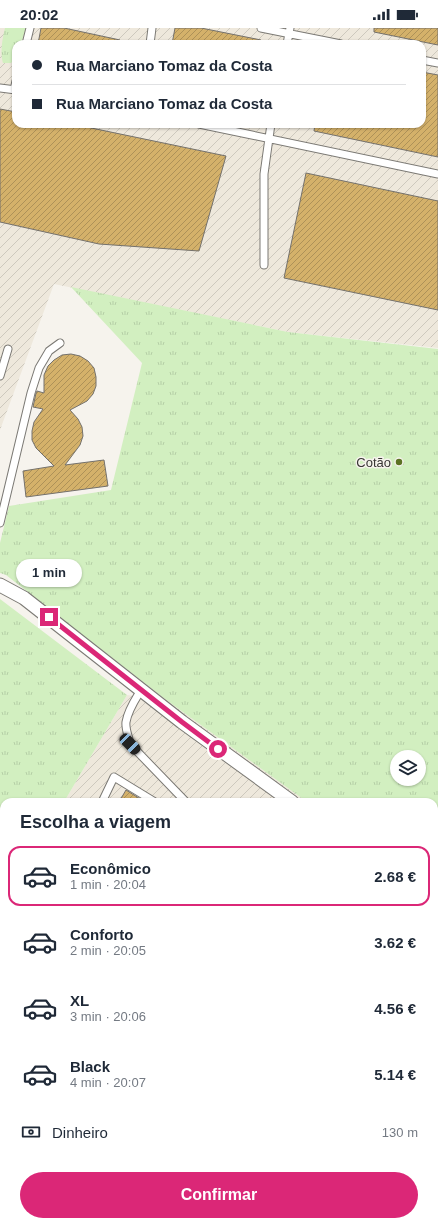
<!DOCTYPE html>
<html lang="pt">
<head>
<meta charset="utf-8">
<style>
  :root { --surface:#fff; --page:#f2f2f3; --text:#1f2937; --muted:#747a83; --line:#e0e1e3; --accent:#db2777 }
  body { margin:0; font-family:Helvetica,sans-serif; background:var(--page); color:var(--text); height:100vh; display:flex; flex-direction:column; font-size:15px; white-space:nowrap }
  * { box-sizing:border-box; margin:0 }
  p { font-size:13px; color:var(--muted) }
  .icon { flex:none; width:22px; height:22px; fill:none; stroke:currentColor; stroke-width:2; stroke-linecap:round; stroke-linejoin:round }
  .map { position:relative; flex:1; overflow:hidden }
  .panel { position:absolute; left:0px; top:770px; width:438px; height:428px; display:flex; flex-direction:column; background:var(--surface); border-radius:12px 12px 0 0; box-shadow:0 1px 3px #0004 }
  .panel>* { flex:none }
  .banner { position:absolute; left:12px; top:12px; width:414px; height:88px; border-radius:12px; box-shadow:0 1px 3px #0004; display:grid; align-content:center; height:88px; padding:0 20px; background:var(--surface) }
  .fabs { position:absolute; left:390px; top:722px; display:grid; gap:8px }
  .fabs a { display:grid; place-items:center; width:36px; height:36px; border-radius:50%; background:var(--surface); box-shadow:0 1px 3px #0004; font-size:20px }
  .end { position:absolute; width:18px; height:18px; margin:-9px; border:5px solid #db2777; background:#fff; box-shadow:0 0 0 2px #fff }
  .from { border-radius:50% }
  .bubble { position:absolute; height:28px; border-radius:14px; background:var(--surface); box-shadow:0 1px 3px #0004; font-size:13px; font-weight:700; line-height:28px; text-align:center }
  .car { position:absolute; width:12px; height:24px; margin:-12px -6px; border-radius:5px; box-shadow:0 0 3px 1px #0007; background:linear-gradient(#222 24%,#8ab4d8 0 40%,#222 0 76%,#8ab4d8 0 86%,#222 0) }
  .banner b { display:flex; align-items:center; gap:14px; height:38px; font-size:15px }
  .banner b+b { border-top:1px solid var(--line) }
  .banner i { width:10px; height:10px; background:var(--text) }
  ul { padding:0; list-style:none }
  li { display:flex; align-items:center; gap:12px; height:60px; margin:0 8px 6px; padding:0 12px; border:2px solid transparent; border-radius:12px }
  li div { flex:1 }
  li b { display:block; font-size:15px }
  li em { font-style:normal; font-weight:700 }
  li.on { border-color:var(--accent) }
  li>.icon { width:36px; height:36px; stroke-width:1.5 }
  h2 { padding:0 20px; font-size:18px; line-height:48px }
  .pay { display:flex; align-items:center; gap:10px; height:44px; padding:0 20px; font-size:15px }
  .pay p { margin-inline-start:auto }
  .button { display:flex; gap:8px; margin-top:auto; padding:8px 20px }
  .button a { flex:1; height:46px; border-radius:24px; background:var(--accent); color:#fff; font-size:16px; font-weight:700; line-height:46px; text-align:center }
  .status { display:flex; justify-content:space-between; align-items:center; height:28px; padding:0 20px; background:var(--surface); direction:ltr }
  .status svg { height:11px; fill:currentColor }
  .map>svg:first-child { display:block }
  .industrial { fill:url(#industrial-furrows); fill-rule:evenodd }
  .grass { fill:url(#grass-tufts); fill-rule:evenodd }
  .building { fill:url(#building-hatch); stroke:#74716c }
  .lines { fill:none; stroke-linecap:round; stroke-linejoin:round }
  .lane-casing { stroke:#7b7974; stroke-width:9 }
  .street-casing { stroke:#7b7974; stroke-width:15 }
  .lane { stroke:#fff; stroke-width:7 }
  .street { stroke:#fff; stroke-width:13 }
  .route { stroke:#db2777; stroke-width:5 }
  .poi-dot { fill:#5c7223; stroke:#f6f3ed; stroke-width:1.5 }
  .labels { text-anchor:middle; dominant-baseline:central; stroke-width:3; stroke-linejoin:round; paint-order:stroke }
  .poi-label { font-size:13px; fill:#383634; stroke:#f6f3ed; text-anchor:end }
</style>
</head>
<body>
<div class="status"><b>20:02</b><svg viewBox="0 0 49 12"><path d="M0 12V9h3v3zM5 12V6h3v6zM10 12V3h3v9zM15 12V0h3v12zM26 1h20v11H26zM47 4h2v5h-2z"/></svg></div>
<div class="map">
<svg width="438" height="1198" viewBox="0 0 438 1198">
  <defs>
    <pattern id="industrial-furrows" width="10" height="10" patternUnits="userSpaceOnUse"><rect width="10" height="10" fill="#eee8dc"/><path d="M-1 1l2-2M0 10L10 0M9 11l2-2" fill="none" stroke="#cdc8bd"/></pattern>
    <pattern id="grass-tufts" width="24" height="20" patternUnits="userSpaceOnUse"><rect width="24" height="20" fill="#d2efc0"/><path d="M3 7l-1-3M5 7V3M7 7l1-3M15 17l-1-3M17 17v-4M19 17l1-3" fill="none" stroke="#b5cea6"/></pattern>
    <pattern id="building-hatch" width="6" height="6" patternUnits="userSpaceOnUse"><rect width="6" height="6" fill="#d4b16a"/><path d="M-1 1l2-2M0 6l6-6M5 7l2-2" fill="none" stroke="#ad9158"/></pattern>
  </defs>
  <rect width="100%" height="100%" fill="#f6f3ed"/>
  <path class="industrial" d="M0 0H438V320L288 304 54 256 0 402ZM16 16H422V96H16Z
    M127 667 165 671 307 774H64Z
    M434 838 438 840V964L434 968Z
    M4 876V1194H373L375 1198H0V883Z"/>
  <path class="grass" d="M5 0H26L21 16H16V29L11 35H3C0 26 2 11 5 0Z
    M71 259 288 304 438 321V840L434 838V774H307L165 671 6 547 0 545V515L9 478 111 462 142 335ZM397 729H419V751H397Z
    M0 571 127 667 64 774H4V876L0 883Z"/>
  <path class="building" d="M41 0H64L120 12V16H38Z
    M175 0H201L261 12 260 16H172Z
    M374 0H438V17L374 4Z
    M422 44 438 47V129L314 103 315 96H422Z
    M0 81 16 84V96H72L226 128 199 223 99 216 0 194Z
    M306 145 438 173V282L284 250Z
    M71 326 80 328 88 333 94 340 96 349V358L93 366 87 373 70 382 78 391 82 399 83 408 80 417 65 437 104 432 108 458 26 469 23 443 54 438 36 420 32 412V403L34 394 43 381 33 379 36 365 37 363 44 365V347L48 338 54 332 62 327Z
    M126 762 145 774H119Z"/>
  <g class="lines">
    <g class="lane-casing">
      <path id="lane" d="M261 0 341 16
        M26 16 30 0
        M150 16 152 0
        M287 16 290 0
        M422 32 438 35
        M0 60 16 62
        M14 62 16 53
        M199 96 438 146
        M264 237V146L271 96
        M0 348 8 321
        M0 495 31 365 39 340 49 323 60 315
        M141 662C135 672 128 682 126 694 125 701 129 709 130 716L186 774
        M102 774 114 749 155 774
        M434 867 438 870
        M434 947 438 943
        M0 991 4 993
        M0 1082 4 1085
        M0 1177H4"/>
    </g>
    <g class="street-casing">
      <path id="street" d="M0 557 24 570 182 694 292 774
        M434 846 438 849
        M434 1052 438 1060
        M389 1194 391 1198"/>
    </g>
    <use href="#lane" class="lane"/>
    <use href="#street" class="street"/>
  </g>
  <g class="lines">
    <path class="route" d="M49 589 182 694 218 721"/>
  </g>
  <circle class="poi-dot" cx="399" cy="434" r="4"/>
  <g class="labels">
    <g class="poi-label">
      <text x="391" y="434">Cotão</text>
    </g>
  </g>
</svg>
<div class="fabs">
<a><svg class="icon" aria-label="layers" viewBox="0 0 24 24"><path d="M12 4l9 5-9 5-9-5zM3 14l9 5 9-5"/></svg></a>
</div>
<i class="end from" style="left:218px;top:721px"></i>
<i class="end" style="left:49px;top:589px"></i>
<div class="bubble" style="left:16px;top:531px;width:66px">1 min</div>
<i class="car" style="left:130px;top:716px;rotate:136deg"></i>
<div class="banner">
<b><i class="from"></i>Rua Marciano Tomaz da Costa</b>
<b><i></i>Rua Marciano Tomaz da Costa</b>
</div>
<section class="panel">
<h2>Escolha a viagem</h2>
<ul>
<li class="on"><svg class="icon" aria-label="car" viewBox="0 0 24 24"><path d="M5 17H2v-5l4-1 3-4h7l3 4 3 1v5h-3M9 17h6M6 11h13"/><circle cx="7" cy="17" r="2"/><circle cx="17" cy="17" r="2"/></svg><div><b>Econômico</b><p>1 min · 20:04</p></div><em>2.68 €</em></li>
<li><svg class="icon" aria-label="car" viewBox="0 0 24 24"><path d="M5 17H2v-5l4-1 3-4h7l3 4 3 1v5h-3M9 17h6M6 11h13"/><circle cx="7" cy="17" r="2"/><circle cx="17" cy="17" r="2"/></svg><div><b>Conforto</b><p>2 min · 20:05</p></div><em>3.62 €</em></li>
<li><svg class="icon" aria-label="car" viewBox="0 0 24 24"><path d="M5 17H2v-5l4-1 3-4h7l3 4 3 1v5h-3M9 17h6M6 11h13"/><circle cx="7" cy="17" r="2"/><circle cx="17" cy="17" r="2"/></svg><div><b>XL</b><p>3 min · 20:06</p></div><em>4.56 €</em></li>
<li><svg class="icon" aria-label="car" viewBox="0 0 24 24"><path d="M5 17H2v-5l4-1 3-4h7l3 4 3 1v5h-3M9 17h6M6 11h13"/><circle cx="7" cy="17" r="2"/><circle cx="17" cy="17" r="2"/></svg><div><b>Black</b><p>4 min · 20:07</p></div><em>5.14 €</em></li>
</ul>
<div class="pay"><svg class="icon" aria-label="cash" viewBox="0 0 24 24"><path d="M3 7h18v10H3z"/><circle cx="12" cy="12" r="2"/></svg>Dinheiro<p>130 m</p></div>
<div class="button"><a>Confirmar</a></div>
</section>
</div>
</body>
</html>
